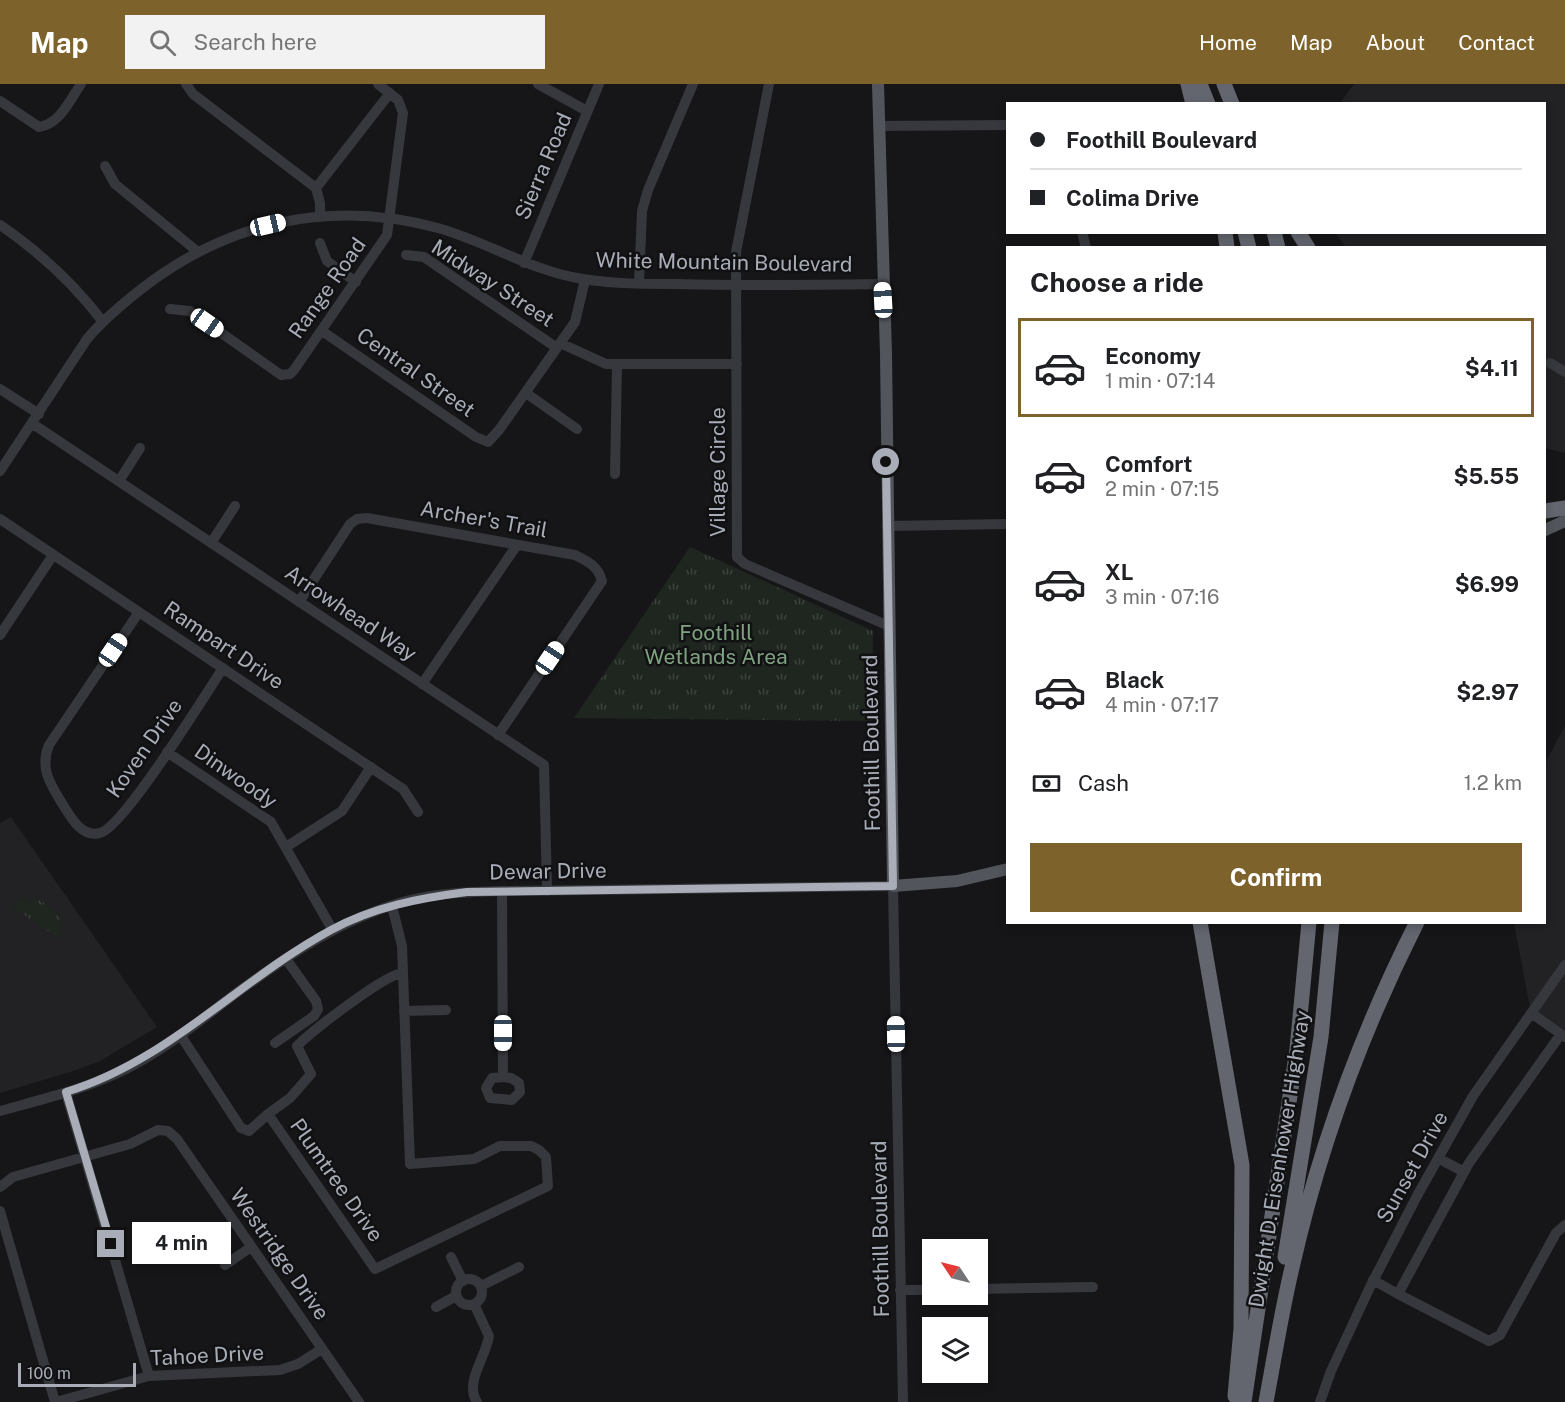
<!DOCTYPE html>
<html lang="en">
<head>
<meta charset="utf-8">
<style>
  :root { --surface:#fff; --page:#f2f2f2; --text:#202124; --muted:#757577; --line:#e0e0e0; --accent:#7e622b }
  body { margin:0; font-family:"Public Sans",sans-serif; background:var(--page); color:var(--text); height:100vh; display:flex; flex-direction:column; font-size:22px; white-space:nowrap }
  * { box-sizing:border-box; margin:0 }
  p { font-size:20px; color:var(--muted) }
  .icon { flex:none; width:33px; height:33px; fill:none; stroke:currentColor; stroke-width:2; stroke-linecap:round; stroke-linejoin:round }
  .map { position:relative; flex:1; overflow:hidden }
  .sheet { position:absolute; left:1006px; top:162px; width:540px; height:678px; display:flex; flex-direction:column; background:var(--surface); border-radius:0px; box-shadow:0 3px 9px #0003 }
  .sheet>* { flex:none }
  .guide { position:absolute; left:1006px; top:18px; width:540px; height:132px; border-radius:0px; box-shadow:0 3px 9px #0003; display:grid; align-content:center; height:132px; padding:0 24px; background:var(--surface) }
  .needle { width:39px; rotate:305deg }
  .buttons { position:absolute; left:922px; top:1155px; display:grid; gap:12px }
  .buttons a { display:grid; place-items:center; width:66px; height:66px; border-radius:0px; background:var(--surface); box-shadow:0 3px 9px #0003; font-size:30px }
  .scale { position:absolute; left:18px; bottom:15px; width:118px; box-sizing:border-box; padding-left:6px; border:3px solid #a8adb8; border-top:0; font-size:16px; line-height:21px; white-space:nowrap; color:#a8adb8; -webkit-text-stroke:4px #111113; paint-order:stroke }
  .end { position:absolute; width:27px; height:27px; margin:-14px; border:8px solid #a8adb8; background:#111; box-shadow:0 0 0 3px #111 }
  .from { border-radius:50% }
  .bubble { position:absolute; height:42px; border-radius:0px; background:var(--surface); box-shadow:0 3px 9px #0003; font-size:20px; font-weight:700; line-height:42px; text-align:center }
  .car { position:absolute; width:18px; height:36px; margin:-18px -9px; border-radius:8px; box-shadow:0 0 4px 2px #0007; background:linear-gradient(#fff 24%,#345 0 40%,#fff 0 76%,#345 0 86%,#fff 0) }
  .guide b { display:flex; align-items:center; gap:21px; height:57px; font-size:22px }
  .guide b+b { border-top:2px solid var(--line) }
  .guide i { width:15px; height:15px; background:var(--text) }
  ul { padding:0; list-style:none }
  li { display:flex; align-items:center; gap:18px; height:99px; margin:0 12px 9px; padding:0 12px; border:3px solid transparent; border-radius:0px }
  li div { flex:1 }
  li b { display:block; font-size:22px }
  li em { font-style:normal; font-weight:700 }
  li.on { border-color:var(--accent) }
  li>.icon { width:54px; height:54px; stroke-width:1.5 }
  h2 { padding:0 24px; font-size:27px; line-height:72px }
  .pay { display:flex; align-items:center; gap:15px; height:66px; padding:0 24px; font-size:22px }
  .pay p { margin-inline-start:auto }
  .action { display:flex; gap:12px; margin-top:auto; padding:12px 24px }
  .action a { flex:1; height:69px; border-radius:0px; background:var(--accent); color:#fff; font-size:24px; font-weight:700; line-height:69px; text-align:center }
  header { display:flex; align-items:center; gap:36px; box-sizing:border-box; height:84px; padding:0 30px; background:var(--accent); color:#fff }
  header strong { font-size:28px }
  nav { display:flex; gap:33px; margin-inline-start:auto; font-size:21px }
  .search { width:420px; height:54px; background:var(--page); display:flex; align-items:center; gap:15px; box-sizing:border-box; padding:0 21px; border-radius:0px; color:var(--muted); font-size:22px }
  .map>svg:first-child { display:block }
  .built { fill:#222225 }
  .park { fill:url(#park-tufts) }
  .lines { fill:none; stroke-linecap:round; stroke-linejoin:round }
  .minor { stroke:#37383d; stroke-width:10 }
  .major { stroke:#53555c; stroke-width:12 }
  .highway { stroke:#63666e; stroke-width:15 }
  .route { stroke:#a8adb8; stroke-width:8 }
  .labels { text-anchor:middle; dominant-baseline:central; stroke-width:5; stroke-linejoin:round; paint-order:stroke }
  .street-label { font-size:21px; fill:#a8adb8; stroke:#111113 }
  .park-label { font-size:21px; fill:#7fa381; stroke:#111113 }
</style>
</head>
<body>
<header>
<strong>Map</strong>
<div class="search"><svg class="icon" aria-label="search" viewBox="0 0 24 24"><circle cx="10" cy="10" r="6"/><path d="M15 15l6 6"/></svg>Search here</div>
<nav><a>Home</a><a>Map</a><a>About</a><a>Contact</a></nav>
</header>
<div class="map">
<svg width="1565" height="1318" viewBox="0 0 1565 1318">
  <defs>
    <pattern id="park-tufts" width="24" height="20" patternUnits="userSpaceOnUse" patternTransform="scale(1.5)"><rect width="24" height="20" fill="#1e261f"/><path d="M3 7l-1-3M5 7V3M7 7l1-3M15 17l-1-3M17 17v-4M19 17l1-3" fill="none" stroke="#3c433d"/></pattern>
  </defs>
  <rect width="100%" height="100%" fill="#161618"/>
  <path class="built" d="M1354 0H1565V369L1545 364V164L1346 163 1335 149 1545 148V20L1340 19Z
    M1565 642V953L1531 929 1514 839 1545 838V679Z
    M11 733 157 943 100 977 70 988 0 1009V739Z"/>
  <path class="park" d="M690 463 873 547 872 637 574 634Z
    M28 814C46 816 58 827 63 844L60 855 12 823 20 815Z"/>
  <g class="lines">
    <path class="minor" d="M186 0 193 10 316 104 320 119V132
      M538 0 587 27
      M769 0 736 168 737 473 745 480 889 542
      M0 17 39 43C60 40 70 16 81 0
      M879 42 1008 41
      M105 82 115 100 198 168
      M316 104 390 9
      M0 141C38 167 75 201 103 238
      M1082 148 1086 164
      M320 159 327 177 356 198
      M406 171 424 173 557 264
      M524 179 599 0
      M639 199 642 127 648 106 693 0
      M170 225 190 227 281 291 290 290 294 286 387 151 403 29 398 16 378 0
      M322 247 476 353 488 358 499 346 575 238 585 196
      M560 259 606 280H737
      M1550 279 1565 288
      M0 305 39 330
      M526 309 577 345
      M33 340 544 681 547 807
      M0 387 87 255C102 237 121 221 140 206 228 137 330 115 438 144 488 158 531 187 583 195 614 200 646 200 678 200 746 202 814 201 882 200
      M615 390 617 281
      M119 397 140 364
      M0 435 403 705 418 728
      M887 442 1008 440
      M211 459 235 422
      M299 518 350 440 357 435 367 434 575 471C589 478 598 482 602 497L498 651
      M139 528 49 661C40 683 49 698 60 716 69 730 80 754 100 749 124 743 205 611 223 584
      M0 551 53 471
      M422 600 517 461
      M167 668 271 738 332 845
      M286 763 342 727 371 683
      M502 807 503 993 492 994 486 1004 490 1014 512 1016 520 1008 519 999 511 994 503 993
      M404 927 446 926
      M1531 929 1565 953
      M181 952 241 1044 249 1047 268 1030 375 1185 548 1102 546 1073 539 1066 531 1062H500L474 1075 410 1080 402 862 392 822
      M275 959 314 932 318 925 316 917 286 875
      M66 1009 149 1292
      M0 1027C43 1015 86 1005 126 985 164 966 197 939 231 913 285 873 341 835 406 817 437 809 470 808 502 807L893 802 903 1318
      M268 1030 290 1014 311 990 297 962C312 947 385 890 403 889
      M1438 1074 1464 1088
      M0 1103 13 1093 130 1060 158 1046 168 1047 177 1055 359 1318
      M0 1127 55 1318
      M451 1173 463 1197
      M225 1181 251 1163
      M456 1208a13 13 0 1 1 26 0a13 13 0 1 1-26 0Z
      M1373 1196 1398 1210 1469 1079 1561 950
      M481 1202 519 1183
      M978 1205 1093 1203
      M900 1206H933
      M1398 1210 1489 1257 1500 1251 1556 1149 1565 1141
      M474 1220 489 1252C486 1273 464 1299 477 1318
      M436 1223 456 1212
      M56 1318 149 1292 280 1286 298 1280 322 1265
      M1320 1318 1331 1287 1370 1203 1417 1112 1473 1012 1565 881"/>
    <path class="major" d="M878 0 886 270 893 802 957 797 1008 785
      M1545 446 1565 437"/>
    <path class="highway" d="M1188 0 1193 20
      M1200 0 1208 20
      M1224 0 1232 20
      M1225 148 1227 164
      M1245 148 1249 164
      M1274 148 1278 164
      M1298 148 1308 164
      M1545 427 1565 424
      M1200 838 1242 1081 1241 1245 1235 1312
      M1285 1173 1321 953 1332 838
      M1244 1318 1297 965 1309 838
      M1266 1318C1274 1275 1281 1231 1291 1188 1318 1067 1361 949 1417 838"/>
  </g>
  <g class="lines">
    <path class="route" d="M111 1160 66 1008C168 977 239 896 331 846 373 823 420 814 467 808L893 802 886 378"/>
  </g>
  <g class="labels">
    <g class="street-label">
      <text transform="translate(543 82) rotate(-67)">Sierra Road</text>
      <text transform="translate(724 178) rotate(1)">White Mountain Boulevard</text>
      <text transform="translate(493 199) rotate(33)">Midway Street</text>
      <text transform="translate(327 204) rotate(-55)">Range Road</text>
      <text transform="translate(416 288) rotate(35)">Central Street</text>
      <text transform="translate(717 388) rotate(-90)">Village Circle</text>
      <text transform="translate(484 435) rotate(10)">Archer's Trail</text>
      <text transform="translate(351 529) rotate(34)">Arrowhead Way</text>
      <text transform="translate(224 561) rotate(34)">Rampart Drive</text>
      <text transform="translate(871 659) rotate(-91)">Foothill Boulevard</text>
      <text transform="translate(144 664) rotate(-55)">Koven Drive</text>
      <text transform="translate(236 692) rotate(35)">Dinwoody</text>
      <text transform="translate(548 787) rotate(-1)">Dewar Drive</text>
      <text transform="translate(1279 1075) rotate(-81)">Dwight D. Eisenhower Highway</text>
      <text transform="translate(1412 1083) rotate(-61)">Sunset Drive</text>
      <text transform="translate(337 1096) rotate(55)">Plumtree Drive</text>
      <text transform="translate(880 1145) rotate(-91)">Foothill Boulevard</text>
      <text transform="translate(280 1170) rotate(55)">Westridge Drive</text>
      <text transform="translate(207 1271) rotate(-3)">Tahoe Drive</text>
    </g>
    <g class="park-label">
      <text x="716" y="548">Foothill<tspan x="716" dy="24">Wetlands Area</tspan></text>
    </g>
  </g>
</svg>
<div class="buttons">
<a><svg class="needle" viewBox="-14 -14 28 28"><path d="M0-13l5 13h-10z" fill="#e53935"/><path d="M0 13l5-13h-10z" fill="#757577"/></svg></a>
<a><svg class="icon" aria-label="layers" viewBox="0 0 24 24"><path d="M12 4l9 5-9 5-9-5zM3 14l9 5 9-5"/></svg></a>
</div>
<div class="scale">100 m</div>
<i class="end from" style="left:886px;top:378px"></i>
<i class="end" style="left:111px;top:1160px"></i>
<div class="bubble" style="left:132px;top:1138px;width:99px">4 min</div>
<i class="car" style="left:268px;top:141px;rotate:77deg"></i>
<i class="car" style="left:883px;top:216px;rotate:357deg"></i>
<i class="car" style="left:207px;top:239px;rotate:125deg"></i>
<i class="car" style="left:113px;top:566px;rotate:34deg"></i>
<i class="car" style="left:550px;top:574px;rotate:34deg"></i>
<i class="car" style="left:503px;top:949px;rotate:180deg"></i>
<i class="car" style="left:896px;top:950px;rotate:359deg"></i>
<div class="guide">
<b><i class="from"></i>Foothill Boulevard</b>
<b><i></i>Colima Drive</b>
</div>
<section class="sheet">
<h2>Choose a ride</h2>
<ul>
<li class="on"><svg class="icon" aria-label="car" viewBox="0 0 24 24"><path d="M5 17H2v-5l4-1 3-4h7l3 4 3 1v5h-3M9 17h6M6 11h13"/><circle cx="7" cy="17" r="2"/><circle cx="17" cy="17" r="2"/></svg><div><b>Economy</b><p>1 min · 07:14</p></div><em>$4.11</em></li>
<li><svg class="icon" aria-label="car" viewBox="0 0 24 24"><path d="M5 17H2v-5l4-1 3-4h7l3 4 3 1v5h-3M9 17h6M6 11h13"/><circle cx="7" cy="17" r="2"/><circle cx="17" cy="17" r="2"/></svg><div><b>Comfort</b><p>2 min · 07:15</p></div><em>$5.55</em></li>
<li><svg class="icon" aria-label="car" viewBox="0 0 24 24"><path d="M5 17H2v-5l4-1 3-4h7l3 4 3 1v5h-3M9 17h6M6 11h13"/><circle cx="7" cy="17" r="2"/><circle cx="17" cy="17" r="2"/></svg><div><b>XL</b><p>3 min · 07:16</p></div><em>$6.99</em></li>
<li><svg class="icon" aria-label="car" viewBox="0 0 24 24"><path d="M5 17H2v-5l4-1 3-4h7l3 4 3 1v5h-3M9 17h6M6 11h13"/><circle cx="7" cy="17" r="2"/><circle cx="17" cy="17" r="2"/></svg><div><b>Black</b><p>4 min · 07:17</p></div><em>$2.97</em></li>
</ul>
<div class="pay"><svg class="icon" aria-label="cash" viewBox="0 0 24 24"><path d="M3 7h18v10H3z"/><circle cx="12" cy="12" r="2"/></svg>Cash<p>1.2 km</p></div>
<div class="action"><a>Confirm</a></div>
</section>
</div>
</body>
</html>
